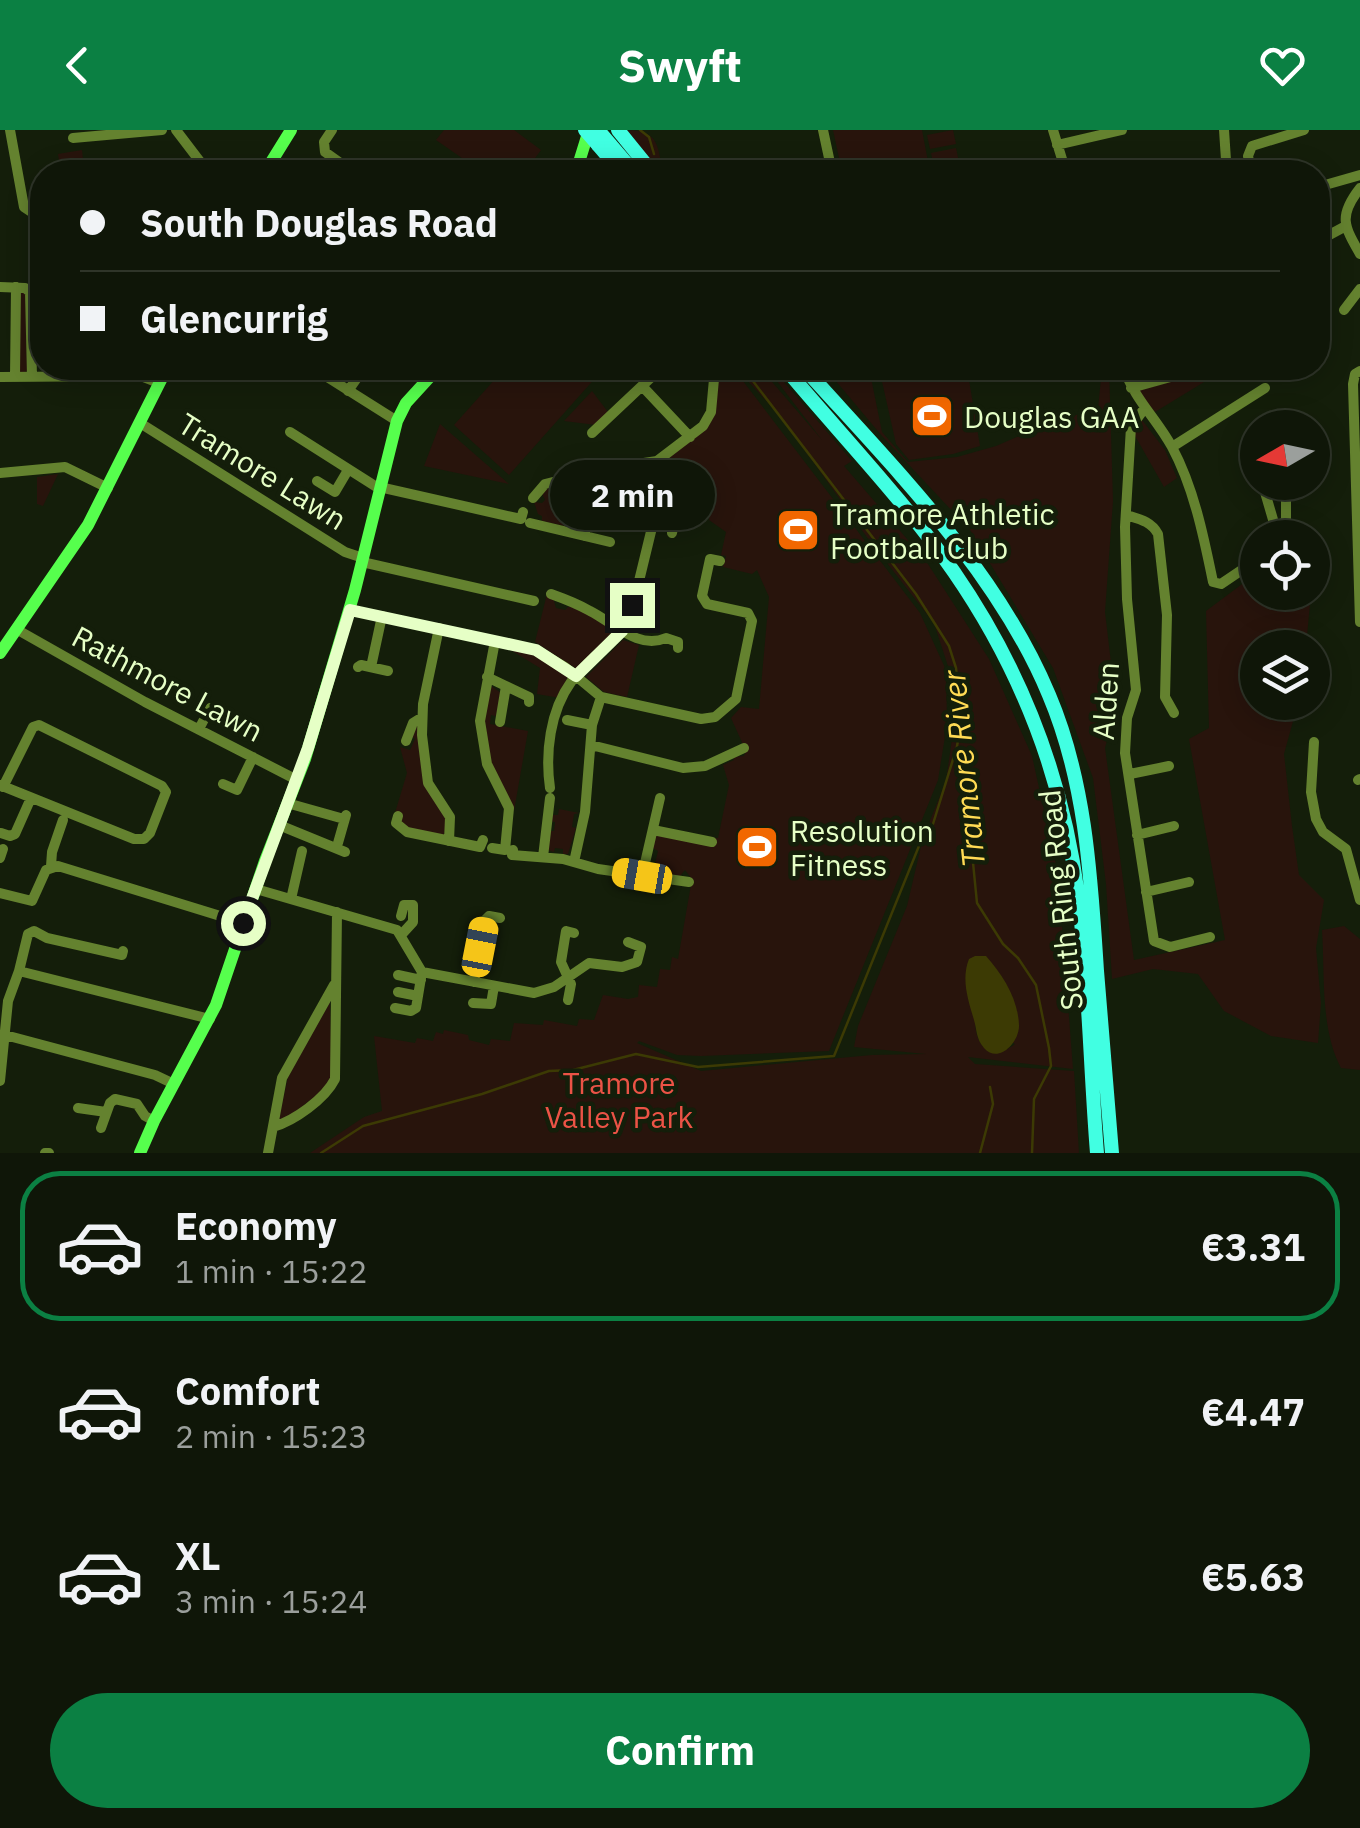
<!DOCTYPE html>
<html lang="en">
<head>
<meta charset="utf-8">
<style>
  :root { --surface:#0f1608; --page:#1d2316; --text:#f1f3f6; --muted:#9b9f9c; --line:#2f3529; --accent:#0b8043 }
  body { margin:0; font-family:"IBM Plex Sans",sans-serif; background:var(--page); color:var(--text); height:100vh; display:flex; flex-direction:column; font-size:38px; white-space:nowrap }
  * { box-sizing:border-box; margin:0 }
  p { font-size:32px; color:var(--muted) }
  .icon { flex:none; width:55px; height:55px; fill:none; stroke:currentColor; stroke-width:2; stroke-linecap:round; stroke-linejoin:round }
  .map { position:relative; height:1023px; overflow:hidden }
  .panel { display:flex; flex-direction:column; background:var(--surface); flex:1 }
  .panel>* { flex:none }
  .hud { position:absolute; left:30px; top:30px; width:1300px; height:220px; border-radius:40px; box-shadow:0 5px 25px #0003,0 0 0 2px var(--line); display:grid; align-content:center; height:220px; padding:0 50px; background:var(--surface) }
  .needle { width:65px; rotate:261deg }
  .tools { position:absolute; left:1240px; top:280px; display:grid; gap:20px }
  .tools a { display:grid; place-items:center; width:90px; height:90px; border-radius:50%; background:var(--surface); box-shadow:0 5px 25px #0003,0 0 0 2px var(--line); font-size:50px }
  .end { position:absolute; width:45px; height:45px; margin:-22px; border:12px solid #e6ffc6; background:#111; box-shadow:0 0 0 5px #111 }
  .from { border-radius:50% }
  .bubble { position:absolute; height:70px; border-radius:35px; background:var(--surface); box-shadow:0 5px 25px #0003,0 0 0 2px var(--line); font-size:32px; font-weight:700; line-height:70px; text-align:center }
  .car { position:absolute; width:30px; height:60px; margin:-30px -15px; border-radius:12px; box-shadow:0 0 8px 2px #0007; background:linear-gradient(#f5c518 24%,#345 0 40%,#f5c518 0 76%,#345 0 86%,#f5c518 0) }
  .hud b { display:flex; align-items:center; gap:35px; height:95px; font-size:38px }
  .hud b+b { border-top:2px solid var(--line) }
  .hud i { width:25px; height:25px; background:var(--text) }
  ul { padding:18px 0 0; list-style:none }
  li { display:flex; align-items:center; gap:30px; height:150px; margin:0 20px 15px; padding:0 30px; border:5px solid transparent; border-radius:40px }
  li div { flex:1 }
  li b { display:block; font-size:38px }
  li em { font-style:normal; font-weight:700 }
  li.current { border-color:var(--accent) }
  li>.icon { width:90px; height:90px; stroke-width:1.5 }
  .button { display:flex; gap:20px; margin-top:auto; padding:20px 50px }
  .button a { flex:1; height:115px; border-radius:60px; background:var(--accent); color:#fff; font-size:40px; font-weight:700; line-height:115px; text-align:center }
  header { display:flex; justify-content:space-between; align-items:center; height:130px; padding:0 50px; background:var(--accent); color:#fff; font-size:45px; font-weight:700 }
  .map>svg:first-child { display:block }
  .green { fill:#28140c; fill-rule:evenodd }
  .water { fill:#3c3a04 }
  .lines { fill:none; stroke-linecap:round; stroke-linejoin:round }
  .stream { stroke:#3c3a04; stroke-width:2.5 }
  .minor { stroke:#64822f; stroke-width:10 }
  .major { stroke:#56ff4d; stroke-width:12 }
  .highway { stroke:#41ffe2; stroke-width:14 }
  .highway-bridge { stroke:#41ffe2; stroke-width:14 }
  .route { stroke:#e6ffc6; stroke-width:12 }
  .labels { text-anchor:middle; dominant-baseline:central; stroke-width:9; stroke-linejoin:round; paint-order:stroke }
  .poi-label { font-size:30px; fill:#e6ffc6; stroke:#141e0a; text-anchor:start }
  .street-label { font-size:30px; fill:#e6ffc6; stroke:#141e0a }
  .park-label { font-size:30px; fill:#eb5346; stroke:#141e0a }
  .water-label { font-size:32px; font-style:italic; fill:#ffdb54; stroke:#141e0a }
</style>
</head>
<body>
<header><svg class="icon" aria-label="back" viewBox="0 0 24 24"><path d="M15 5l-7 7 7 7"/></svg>Swyft<svg class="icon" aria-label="heart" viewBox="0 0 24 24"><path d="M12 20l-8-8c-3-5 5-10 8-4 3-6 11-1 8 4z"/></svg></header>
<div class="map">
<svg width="1360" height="1023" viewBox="0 0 1360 1023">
  <rect width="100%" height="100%" fill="#141e0a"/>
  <path class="green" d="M444 0H514L541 20 525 42H482L436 10Z
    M623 0C658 0 657 12 663 42H658Z
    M833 0H922L930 42H842Z
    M953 0 956 14 930 19 927 5Z
    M956 18 959 32 934 37 931 23Z
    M82 20 84 38 61 42 58 24Z
    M20 162 26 163 27 241 22 244 19 241Z
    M505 238H587L597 246 509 345 454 295Z
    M718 238 726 248 724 238H733L920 483 946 540 947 594 938 650 829 921 701 926 677 925 639 911 637 913 701 941 872 925 926 924 854 917 858 896 907 776 923 708 946 651 958 567 934 493 869 410 782 288 736 238H760L822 310 767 238H772L852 331 844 336 926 431 989 529 1032 626 1058 744 1073 939 968 927 975 934 1074 941 1079 1023H310L364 987 382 981 374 906 415 913 417 908 433 911 436 902 443 904 444 900 468 905 469 910 489 915 491 909 510 911 514 893 543 895 544 890 577 896 579 889 594 890 603 865 628 869 638 867 639 855 657 857 660 839 670 840 672 827 678 829 692 749 685 740 680 746 650 740V734H655L658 721 653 718 656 705 718 708 729 655 723 635 734 630 733 627 744 626 746 621 731 588 741 577 759 579 769 467 757 440 752 444 723 437 726 426 721 425 726 402 709 390 710 381 681 375 679 380 656 375 655 369 624 362 628 337 668 328 716 274ZM975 892 1015 914C993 931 976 919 975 892Z
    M825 238H869L882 302 908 332 957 327 996 316 1054 291 1098 279 1102 238H1109L1113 371 1105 482 1116 575 1105 618 1134 830 1225 810 1189 609 1209 598 1206 481 1257 443 1258 462 1311 463 1306 517 1258 518V572L1298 573 1284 624 1292 696 1299 745 1324 770 1316 818 1321 873 1318 913 1271 906 1224 881 1198 844 1153 839 1112 849 1106 754 1093 648 1053 538 970 400 882 306Z
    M879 238H967L980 316 953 324 909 330 896 314Z
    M1204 242 1209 249 1155 282 1140 264V260Z
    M592 261 608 282 596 295 564 291Z
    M1142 290 1165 320 1177 348 1164 357 1134 304 1137 294Z
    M440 294 509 354 424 336Z
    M58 344 43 376 37 374V347Z
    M553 355 590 364 583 400 542 391V386L538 384 534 372 542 373 545 370 542 363Z
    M548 460 551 461 556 478 565 480 568 477H577L615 502 577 539 535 512Z
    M623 510 639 515 627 567 604 562 586 547Z
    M509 519 540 527 568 545 560 568 537 564 540 538Z
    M490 555 501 563 496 586 491 585 490 594 528 601 514 681 492 638 483 597Z
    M418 595 423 644 447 687 444 706 404 698 395 683 407 643 400 617 410 620 415 609 411 605Z
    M559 679 579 683 574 684 572 697 576 698 568 724H563V719L555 718 554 722 548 720 550 701H554L555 692 550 691 553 685H558Z
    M1344 796 1360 809V940L1341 938C1320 899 1325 844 1322 800Z
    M330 872 332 949 328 957 281 992 279 989 288 947Z"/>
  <path class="water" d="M975 826H986C1003 845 1018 869 1019 895 1020 911 999 935 984 918 976 909 977 900 974 890 968 870 961 849 969 829Z"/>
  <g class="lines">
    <path class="stream" d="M640 0 649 7 654 24
      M743 238 916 464 949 516 956 538 960 578V599L956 622 968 682 977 773 1003 814 1018 828 1036 855 1049 918 1051 936 1034 969 1032 1023
      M321 1023 363 996 482 964 549 941 573 940 636 924 698 937 834 926 921 711 933 694 955 623
      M980 1023 993 974 990 957"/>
    <path class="minor" d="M10 0 24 77 30 81 42 80
      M176 0 208 42
      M332 0 324 12 325 22 353 42
      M823 0 832 42
      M1053 0 1066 42
      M73 8 162 0
      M1057 15 1122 0
      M378 42 381 38
      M1197 42 1223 37 1226 30 1224 0
      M1251 42 1248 26 1252 16 1304 0
      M1318 57 1360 45
      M1360 58C1338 86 1344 96 1360 124
      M1318 111 1344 97
      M0 157 25 158 30 162 32 247
      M1344 180 1360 159
      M313 238 397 291
      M673 238 674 239
      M1124 238C1134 269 1157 289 1172 317 1194 358 1204 408 1213 452L1221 454 1258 429
      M1360 241 1355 244 1353 254 1360 492
      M1280 244 1303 241
      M0 247 141 246 159 253
      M15 247 16 157
      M643 257 690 307
      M1131 258 1203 238
      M348 261 364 238
      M1144 279 1131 297 1125 397 1127 469 1136 560 1127 588 1125 623 1154 811 1170 817 1210 807
      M1284 290 1285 298
      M140 293 345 422 363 428
      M290 302 375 356 521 389 523 382
      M592 303 661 238
      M1172 317 1265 258
      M1252 320 1258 338
      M0 343 65 337 108 358
      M317 351 335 362 348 340
      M1262 352 1274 393 1284 399
      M533 368 545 354 553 352 607 365 617 362 624 336 657 331 703 296 711 282 715 238
      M1126 385C1139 389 1151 391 1158 404L1167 485 1165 567 1174 583
      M652 389 674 394
      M530 393 610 412
      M672 403 676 383
      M584 406 595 362
      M1279 408 1286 388V352
      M362 432 534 471
      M551 464C565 469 578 474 590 481 614 493 638 520 666 508L678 512V518
      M350 480 536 520 565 537 601 567 701 589 715 587 736 569 752 491 748 483 707 474 702 466 710 429 720 431
      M439 498 423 574 422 605 428 653 450 687 449 711
      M16 499 145 572 297 650
      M358 537 361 535 388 541
      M371 537 382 486
      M487 547 529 567V572
      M567 590 592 595
      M500 592 506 556
      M199 599 210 578
      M406 611 413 593 421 588
      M1314 612 1311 662 1316 689 1323 702 1346 719 1360 770
      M591 615 683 638 705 636 744 618
      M1130 644 1169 636
      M1358 650 1360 649
      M223 654 237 660 253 627
      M0 655 134 709H144L150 703 166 662 162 656 39 595 33 597 3 657
      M550 658C545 623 550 581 571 552 588 529 614 513 630 488L656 381
      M287 673 344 689
      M398 686 396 693 407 702 480 717 483 710
      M279 695 345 722
      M653 700 712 712
      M1 703 10 706 15 704 31 668
      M1137 705 1174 696
      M338 713 346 685
      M492 718 505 720 509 678 487 634 480 591 495 511
      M513 720 512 725 563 729 598 739 689 752
      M543 727 550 668
      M0 728 3 719
      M574 732 585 682 592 595 601 567
      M51 736 52 722 63 690
      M642 746 660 668
      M256 759 397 800 422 842 534 863 554 857 589 833 622 837 637 832 641 817 628 812
      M1146 762 1189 752
      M0 763 32 771 46 740 58 736 243 793
      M291 769 302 721
      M401 786 404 775H413V792L402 804
      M123 821 122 825 47 808 34 801 28 804 19 841 210 889
      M398 845 421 850
      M474 852 485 790 489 786 500 788
      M398 862 418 866
      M568 870 571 854 561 832 566 801 574 803
      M473 873 491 874 494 856
      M395 878 411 881 416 878 422 842
      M5 905 155 945 174 954
      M0 951 8 871 19 841
      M78 978 106 982
      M273 997C294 991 325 969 335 949L337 782
      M101 998 110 973 115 969 137 974 145 986 154 991
      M45 1023H49
      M268 1023 282 948 334 855"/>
    <path class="major" d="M265 42 291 0
      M576 42 589 0
      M0 523 88 395 167 238
      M140 1023 154 991 216 875 265 731 305 629 355 460 397 291 406 273 438 238"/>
    <path class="highway" d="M598 0 634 42
      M618 0 652 42
      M598 15 621 42
      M785 238C841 305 904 370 954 442 1021 539 1063 649 1078 765 1089 850 1090 937 1097 1023
      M804 238C893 337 997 440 1049 565 1086 652 1091 748 1097 841 1102 902 1107 962 1112 1023"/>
    <path class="highway-bridge" d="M585 0 598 15"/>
  </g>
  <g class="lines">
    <path class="route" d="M243 793 308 618 350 480 536 520 576 546 622 501 632 475"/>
  </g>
  <defs>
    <g id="stadium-square" transform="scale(2.25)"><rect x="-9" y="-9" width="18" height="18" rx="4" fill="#f16700" stroke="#141e0a"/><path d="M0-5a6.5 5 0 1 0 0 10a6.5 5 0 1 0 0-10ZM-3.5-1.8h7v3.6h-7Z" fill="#fff"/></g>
  </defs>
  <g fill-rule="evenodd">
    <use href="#stadium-square" x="932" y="286"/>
    <use href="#stadium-square" x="798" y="400"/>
    <use href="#stadium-square" x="757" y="717"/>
  </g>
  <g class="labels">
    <g class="poi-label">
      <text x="964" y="286">Douglas GAA</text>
      <text x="830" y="383">Tramore Athletic<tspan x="830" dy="34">Football Club</tspan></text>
      <text x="790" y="700">Resolution<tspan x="790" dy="34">Fitness</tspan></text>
    </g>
    <g class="street-label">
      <text transform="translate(263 341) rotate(32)">Tramore Lawn</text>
      <text transform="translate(168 553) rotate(28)">Rathmore Lawn</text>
      <text transform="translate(1105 571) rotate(-86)">Alden</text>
      <text transform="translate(1060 770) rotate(-96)">South Ring Road</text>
    </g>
    <g class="park-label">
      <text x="619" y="952">Tramore<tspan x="619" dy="34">Valley Park</tspan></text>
    </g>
    <g class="water-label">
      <text transform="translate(963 639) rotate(-96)">Tramore River</text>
    </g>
  </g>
</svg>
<div class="tools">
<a><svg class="needle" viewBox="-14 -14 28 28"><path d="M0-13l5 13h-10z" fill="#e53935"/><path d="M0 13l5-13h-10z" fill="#9b9f9c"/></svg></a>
<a><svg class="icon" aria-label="locate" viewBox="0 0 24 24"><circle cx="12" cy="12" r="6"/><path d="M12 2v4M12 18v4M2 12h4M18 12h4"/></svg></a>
<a><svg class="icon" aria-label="layers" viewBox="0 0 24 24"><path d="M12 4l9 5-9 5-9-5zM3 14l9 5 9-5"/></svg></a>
</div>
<i class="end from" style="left:243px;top:793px"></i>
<i class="end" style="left:632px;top:475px"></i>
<div class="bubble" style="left:550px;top:330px;width:165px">2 min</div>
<i class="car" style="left:642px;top:746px;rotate:280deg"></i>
<i class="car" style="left:480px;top:817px;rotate:11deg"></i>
<div class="hud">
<b><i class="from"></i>South Douglas Road</b>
<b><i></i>Glencurrig</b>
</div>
</div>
<section class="panel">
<ul>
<li class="current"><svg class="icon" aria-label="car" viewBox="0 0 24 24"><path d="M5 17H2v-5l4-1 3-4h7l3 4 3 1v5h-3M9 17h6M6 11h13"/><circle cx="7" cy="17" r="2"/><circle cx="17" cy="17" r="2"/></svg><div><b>Economy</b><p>1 min · 15:22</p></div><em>€3.31</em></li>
<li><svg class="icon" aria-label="car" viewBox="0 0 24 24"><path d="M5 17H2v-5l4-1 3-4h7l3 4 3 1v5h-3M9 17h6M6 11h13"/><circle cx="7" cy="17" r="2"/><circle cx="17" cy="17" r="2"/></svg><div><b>Comfort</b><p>2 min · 15:23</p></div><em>€4.47</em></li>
<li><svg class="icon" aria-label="car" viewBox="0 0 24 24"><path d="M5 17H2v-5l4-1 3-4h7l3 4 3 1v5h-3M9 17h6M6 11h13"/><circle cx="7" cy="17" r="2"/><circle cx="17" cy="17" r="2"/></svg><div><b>XL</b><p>3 min · 15:24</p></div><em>€5.63</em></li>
</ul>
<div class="button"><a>Confirm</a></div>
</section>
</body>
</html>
